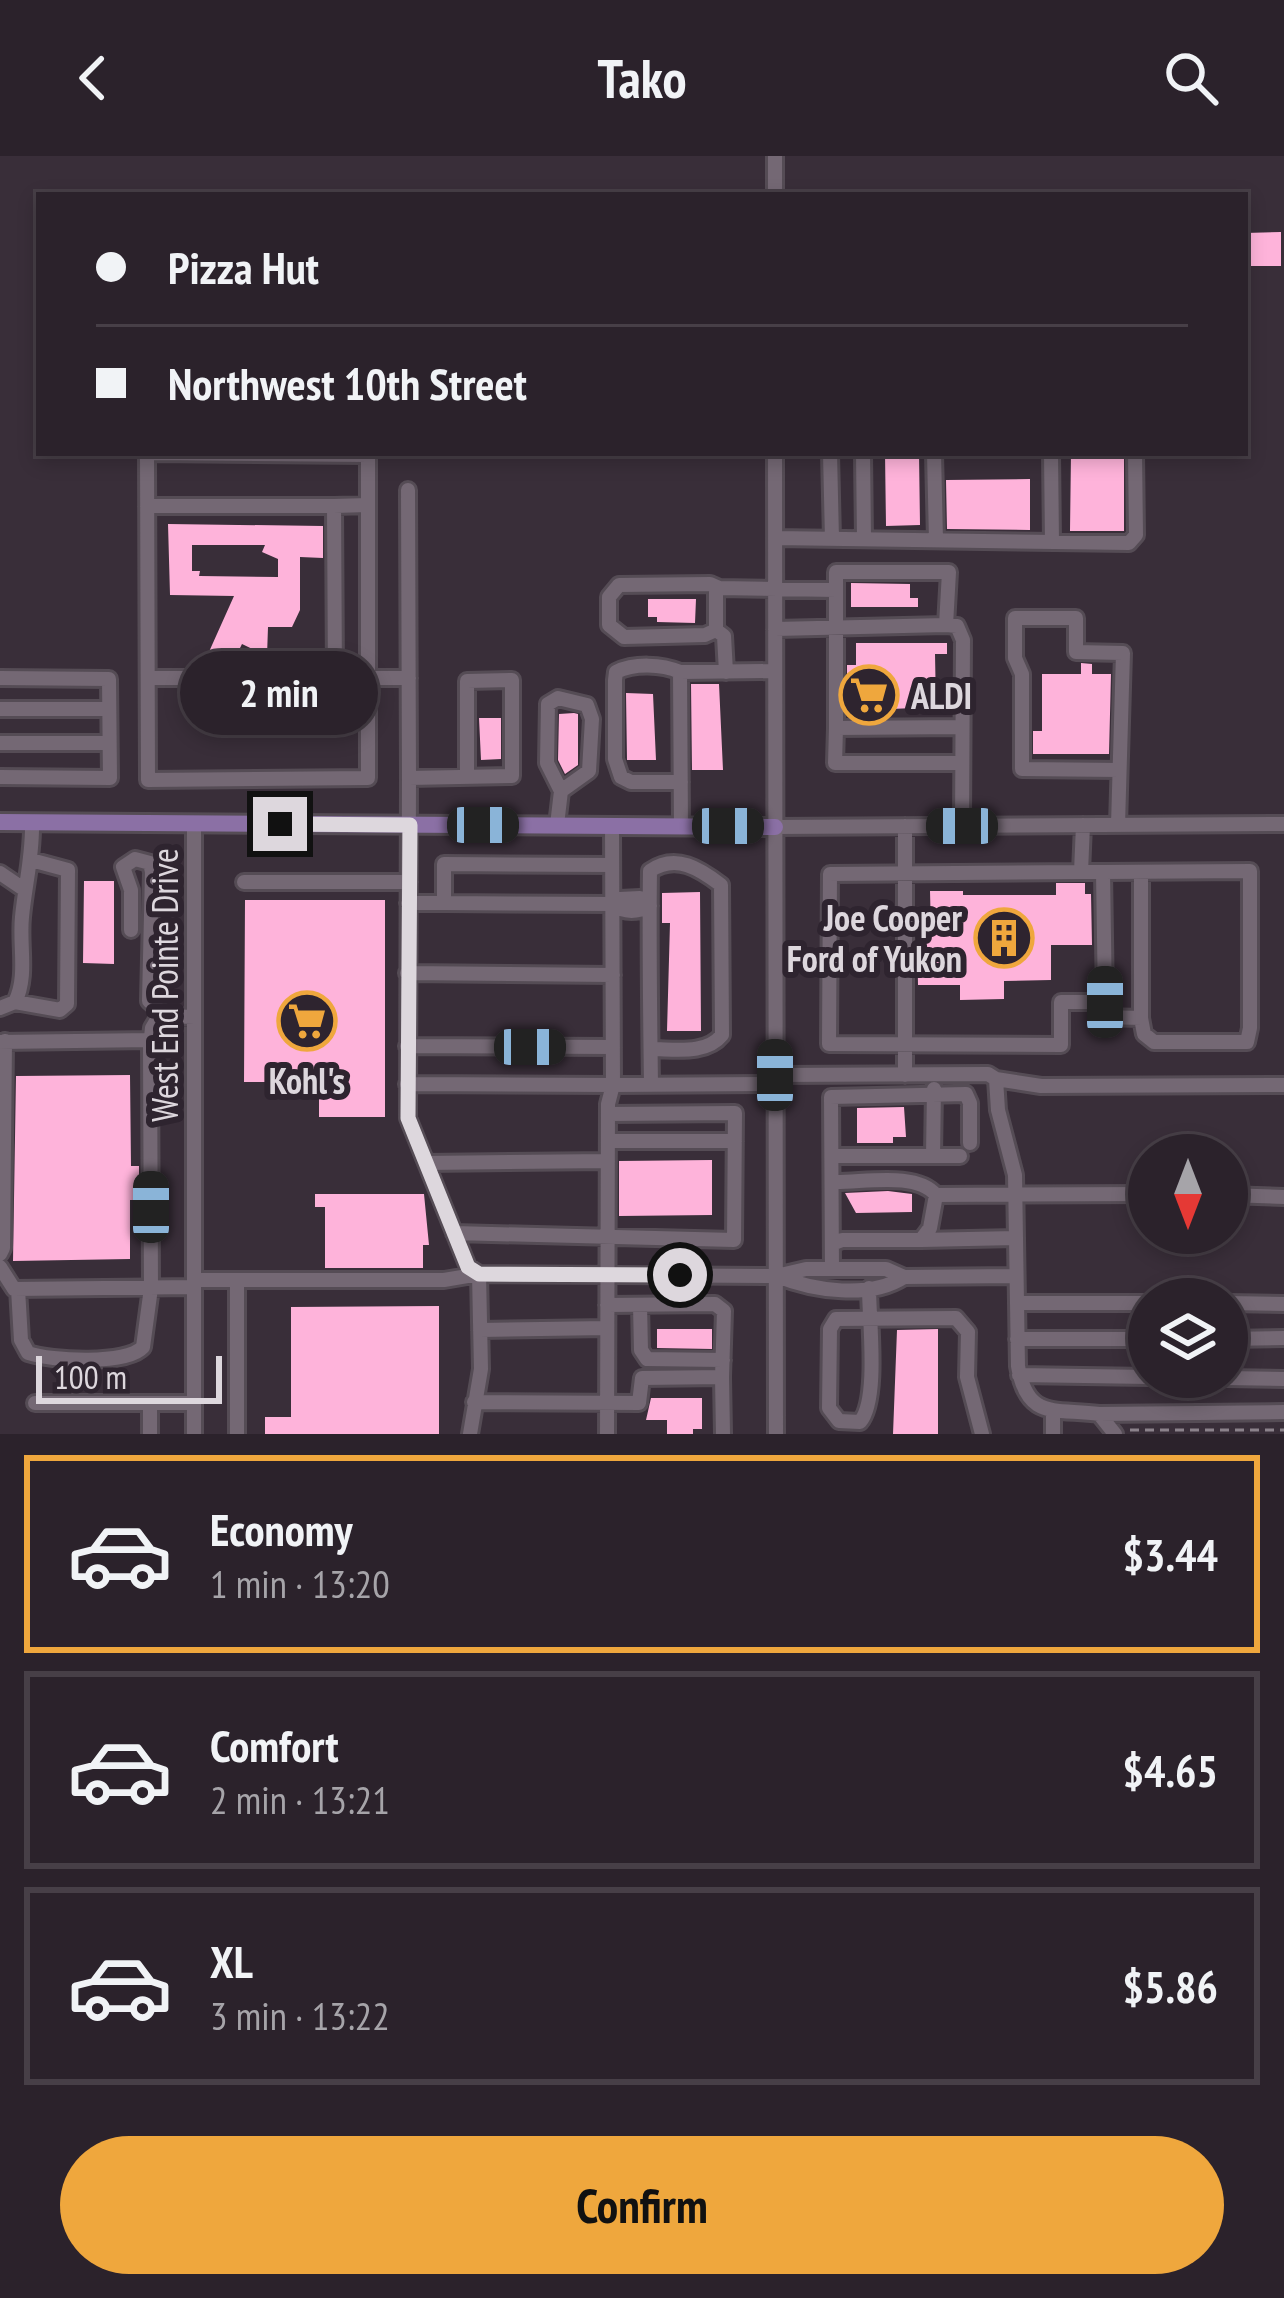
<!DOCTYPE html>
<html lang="en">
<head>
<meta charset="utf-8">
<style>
  :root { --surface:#2b222b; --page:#372f37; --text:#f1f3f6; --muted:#a6a4a9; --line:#473f47; --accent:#efa73d }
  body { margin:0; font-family:"PT Sans Narrow",sans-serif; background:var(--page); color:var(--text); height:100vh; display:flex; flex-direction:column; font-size:45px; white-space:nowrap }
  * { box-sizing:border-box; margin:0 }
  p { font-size:39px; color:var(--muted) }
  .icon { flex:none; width:66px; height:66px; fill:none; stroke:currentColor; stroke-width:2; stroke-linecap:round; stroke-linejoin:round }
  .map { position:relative; height:1278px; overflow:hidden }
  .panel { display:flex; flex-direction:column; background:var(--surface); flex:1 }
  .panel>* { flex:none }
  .hud { position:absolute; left:36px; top:36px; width:1212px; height:264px; border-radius:0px; box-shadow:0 6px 18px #0003,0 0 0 3px var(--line); display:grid; align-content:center; height:264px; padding:0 60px; background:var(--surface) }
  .needle { width:78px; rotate:180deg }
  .fabs { position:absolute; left:1128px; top:978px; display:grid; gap:24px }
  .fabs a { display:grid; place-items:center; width:120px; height:120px; border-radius:50%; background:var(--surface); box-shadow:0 6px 18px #0003,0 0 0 3px var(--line); font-size:60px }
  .scale { position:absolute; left:36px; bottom:30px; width:186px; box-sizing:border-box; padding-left:12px; border:6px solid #ddd7dd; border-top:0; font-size:33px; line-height:42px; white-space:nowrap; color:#ddd7dd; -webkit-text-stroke:9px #2e242f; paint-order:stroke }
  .end { position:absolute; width:54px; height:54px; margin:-27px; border:15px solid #ddd7dd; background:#111; box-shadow:0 0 0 6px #111 }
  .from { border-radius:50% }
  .bubble { position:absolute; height:84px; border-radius:42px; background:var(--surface); box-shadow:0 6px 18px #0003,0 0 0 3px var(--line); font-size:39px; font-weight:700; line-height:84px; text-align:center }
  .car { position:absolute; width:36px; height:72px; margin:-36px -18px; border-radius:15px; box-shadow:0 0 9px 3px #0007; background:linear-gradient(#222 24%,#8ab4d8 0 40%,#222 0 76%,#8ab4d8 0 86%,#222 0) }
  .hud b { display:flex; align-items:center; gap:42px; height:114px; font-size:45px }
  .hud b+b { border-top:3px solid var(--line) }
  .hud i { width:30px; height:30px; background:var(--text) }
  ul { padding:21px 0 0; list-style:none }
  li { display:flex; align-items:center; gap:36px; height:198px; margin:0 24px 18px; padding:0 36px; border:6px solid var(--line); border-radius:0px }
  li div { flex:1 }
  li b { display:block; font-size:45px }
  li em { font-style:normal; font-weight:700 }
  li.selected { border-color:var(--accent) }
  li>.icon { width:108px; height:108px; stroke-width:1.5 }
  .button { display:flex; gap:24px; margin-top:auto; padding:24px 60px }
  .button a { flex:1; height:138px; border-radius:72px; background:var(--accent); color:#111; font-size:48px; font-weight:700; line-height:138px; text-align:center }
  header { display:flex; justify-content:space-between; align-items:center; height:156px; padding:0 60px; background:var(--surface); font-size:54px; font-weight:700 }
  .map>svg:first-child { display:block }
  .building { fill:#feb3da; fill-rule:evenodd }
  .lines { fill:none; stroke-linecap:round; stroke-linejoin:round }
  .minor-casing { stroke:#554c55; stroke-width:20 }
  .major-casing { stroke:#554c55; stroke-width:22 }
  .path { stroke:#8b828b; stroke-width:3; stroke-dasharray:9 6; stroke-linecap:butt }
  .minor { stroke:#746874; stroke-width:14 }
  .major { stroke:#8b70a5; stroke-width:16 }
  .route { stroke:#ddd7dd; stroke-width:15 }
  .labels { text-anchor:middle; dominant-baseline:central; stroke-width:12; stroke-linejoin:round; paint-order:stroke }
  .poi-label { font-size:36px; font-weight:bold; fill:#ddd7dd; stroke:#2e242f; text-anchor:start }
  .street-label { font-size:36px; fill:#ddd7dd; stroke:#2e242f }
</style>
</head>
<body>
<header><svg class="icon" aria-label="back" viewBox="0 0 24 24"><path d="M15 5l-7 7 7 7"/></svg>Tako<svg class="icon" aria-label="search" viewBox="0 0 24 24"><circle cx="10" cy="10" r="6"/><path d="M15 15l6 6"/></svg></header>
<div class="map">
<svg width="1284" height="1278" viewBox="0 0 1284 1278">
  <rect width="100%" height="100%" fill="#392e39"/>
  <path class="building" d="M1281 76V110H1245V77Z
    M885 297H919L920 369 886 370Z
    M1071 297H1124V375H1070Z
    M1030 323V374L947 373 946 324Z
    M168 368 323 370V402L300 401V454L292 471H268L267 500 242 488 237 498H208L234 440 170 439ZM192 389H265L262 396 278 403V421L199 420 200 415H192Z
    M851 427 910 428V442H918V451H851Z
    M648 443H696L695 467 657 466V461H648Z
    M856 487H947V498H935L936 551 847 555V509H856Z
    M1081 507 1092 508V518H1111L1109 598H1033V575H1042V518H1081Z
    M691 528H719L723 614H692Z
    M626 537 653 538 656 604H627Z
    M574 557 578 558V609L565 618 558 604 559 558Z
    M479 562H501V603L481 604Z
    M84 725H114V808L83 807Z
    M1056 727H1085V738H1091L1092 789H1051V824L1004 825V843L960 844V829H918L917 776H931L930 735H963V739H1056Z
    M700 736 701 875H667L670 767H662V737Z
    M245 744H385V961H319V926H244Z
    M130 919 131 1010H139V1044H130V1103L13 1105 16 920Z
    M904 951 906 981H893V987H857V952Z
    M712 1004V1059L619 1060V1005Z
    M888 1035 912 1038V1056L856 1057 845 1037Z
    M315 1038H424L429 1089H423V1112H325V1051H315Z
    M439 1150V1278H265V1261H291V1151Z
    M657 1173H712V1193L657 1192Z
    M938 1173V1278H893L897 1174Z
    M651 1242H702V1273H693V1278H667V1264H646Z"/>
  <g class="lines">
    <g class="minor-casing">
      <path id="minor" d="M775 0V39
        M147 297 148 624 368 622V299L154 297
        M775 297 776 1278
        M830 297 832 383
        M863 297 864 383
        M934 297 936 384
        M1051 297 1052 386
        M408 334 409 622
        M147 350H334L335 522
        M334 350 368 349
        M775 382 1129 387 1136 379 1135 297
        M716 431V474L705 479 624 481 609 469V441L619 429 710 428 719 432 836 434V416H949L946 469 957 470 963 484 962 670
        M836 434V572
        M775 473 946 469
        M716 474 724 480 726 516
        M680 516C662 508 634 507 616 516L615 524V603L621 621 631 626H681
        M0 522 109 523 110 622 0 621
        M149 522H409
        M0 553H109
        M0 587H109
        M962 607H835L836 572 962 571
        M467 621V525L512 524V620L409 622 408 962 468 1111 479 1118
        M194 667V1278
        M557 669 561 635 547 607 548 548 558 542 587 549 592 563 589 615 561 635
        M1118 669 1123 497 1076 496V462H1015V502L1022 518V613L1119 614
        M681 670 680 516 775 515
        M905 670V919
        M775 671 1284 668
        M1081 716H1103L1105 846H1061V889L829 888 830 718 1081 716 1083 669
        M1103 716 1250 715V872L1247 886H1154L1144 878 1141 862 1104 861 1105 846
        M0 717 25 734
        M244 726H409
        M640 742 650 750C636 757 624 757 612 748L620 743Z
        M408 747H444V708L612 709
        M444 747 612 748
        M131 774V734L123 711 135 703 150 707 152 716 149 845 166 860 194 861
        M407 817 613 819
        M15 846 60 854 67 848 68 714 31 704
        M0 852 15 846C28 820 19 790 22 761 25 729 33 699 32 666
        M1141 862V716
        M0 886 151 884
        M407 890 613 891
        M651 893C675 893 706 899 722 879L721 729C700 713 676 697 650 715 649 786 650 857 651 928
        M775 919 988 918 996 923 998 954 1015 1019 1018 1210C1027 1264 1054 1252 1099 1258L1115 1278
        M996 923 1041 930 1284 929
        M407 928 613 929 612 670
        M608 985H735
        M832 1000H960
        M933 1000 934 933
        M426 1007 608 1005
        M833 1026C862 1027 916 1015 936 1039L1149 1038
        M1227 1039 1284 1041
        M454 1077 734 1084 735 957 608 958
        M921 1084 1016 1082
        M832 1088 842 1084H921L930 1072 936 1039
        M0 1098 3 1092 5 885
        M0 1111 14 1133 194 1131
        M832 1113 831 941 966 938 970 947V987
        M679 1119 680 1083
        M777 1120C814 1135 870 1143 904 1121
        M194 1124H444L479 1118
        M237 1124V1278
        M869 1132C869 1164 879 1244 860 1266L839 1265 829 1252 830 1173 836 1163 956 1162 968 1176 967 1221 982 1278
        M18 1133 21 1184 28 1197C51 1205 127 1209 143 1191L151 1132 150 890 152 872 161 857
        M1017 1147H1149
        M1227 1147 1284 1148
        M607 1149 715 1148 724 1155 722 1221
        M640 1149 641 1194 647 1203 723 1204
        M480 1174 607 1172
        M1017 1183H1149
        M1227 1183 1284 1182
        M1019 1219 1149 1221
        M1165 1221 1284 1223
        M474 1246 639 1247 642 1222 722 1221 723 1278
        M35 1247H194
        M150 1247V1278
        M1053 1254V1278
        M1099 1258 1284 1256
        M470 1278 481 1213 479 1118 776 1120 806 1113H886L904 1121 1016 1120
        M607 1278 608 948 613 929 775 928"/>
    </g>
    <g class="major-casing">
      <path id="major" d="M0 666 775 671"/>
    </g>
    <path class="path" d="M1130 1274H1284"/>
    <use href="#minor" class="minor"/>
    <use href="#major" class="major"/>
  </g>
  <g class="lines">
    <path class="route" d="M280 668 410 669 408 962 468 1111 479 1118 680 1119"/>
  </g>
  <defs>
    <g id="supermarket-ring" transform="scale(3)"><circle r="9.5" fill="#2e242f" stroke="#efa73d" stroke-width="1.5"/><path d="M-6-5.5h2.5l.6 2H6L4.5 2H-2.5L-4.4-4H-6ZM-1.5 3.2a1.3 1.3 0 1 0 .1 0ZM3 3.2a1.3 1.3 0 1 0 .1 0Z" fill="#efa73d"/></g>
    <g id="building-ring" transform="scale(3)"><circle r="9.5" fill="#2e242f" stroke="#efa73d" stroke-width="1.5"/><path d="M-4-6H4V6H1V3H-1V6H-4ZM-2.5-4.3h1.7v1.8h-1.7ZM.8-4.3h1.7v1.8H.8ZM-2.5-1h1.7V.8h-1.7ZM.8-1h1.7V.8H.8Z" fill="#efa73d"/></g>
  </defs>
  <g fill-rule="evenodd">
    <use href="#supermarket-ring" x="869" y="539"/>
    <use href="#building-ring" x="1004" y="782"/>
    <use href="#supermarket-ring" x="307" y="865"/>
  </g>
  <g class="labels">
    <g class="poi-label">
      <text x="911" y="539">ALDI</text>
      <text x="962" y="761" text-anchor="end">Joe Cooper<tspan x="962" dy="41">Ford of Yukon</tspan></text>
      <text x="307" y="924" text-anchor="middle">Kohl's</text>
    </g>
    <g class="street-label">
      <text transform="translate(164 829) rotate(-90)">West End Pointe Drive</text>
    </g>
  </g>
</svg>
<div class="fabs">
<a><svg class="needle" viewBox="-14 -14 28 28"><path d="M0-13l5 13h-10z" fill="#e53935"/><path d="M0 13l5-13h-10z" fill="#a6a4a9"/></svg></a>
<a><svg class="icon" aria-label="layers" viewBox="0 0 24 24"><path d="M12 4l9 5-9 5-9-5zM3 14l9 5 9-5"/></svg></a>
</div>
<div class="scale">100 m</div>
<i class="end from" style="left:680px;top:1119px"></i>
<i class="end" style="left:280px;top:668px"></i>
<div class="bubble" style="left:180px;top:495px;width:198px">2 min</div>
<i class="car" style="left:483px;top:669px;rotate:90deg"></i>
<i class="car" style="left:728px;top:670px;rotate:90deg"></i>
<i class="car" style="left:962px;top:670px;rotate:270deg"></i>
<i class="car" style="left:1105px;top:846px;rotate:0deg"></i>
<i class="car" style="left:530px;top:891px;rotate:90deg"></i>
<i class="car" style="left:775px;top:919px;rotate:0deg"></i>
<i class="car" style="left:151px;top:1051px;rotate:0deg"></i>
<div class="hud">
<b><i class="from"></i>Pizza Hut</b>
<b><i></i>Northwest 10th Street</b>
</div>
</div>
<section class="panel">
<ul>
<li class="selected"><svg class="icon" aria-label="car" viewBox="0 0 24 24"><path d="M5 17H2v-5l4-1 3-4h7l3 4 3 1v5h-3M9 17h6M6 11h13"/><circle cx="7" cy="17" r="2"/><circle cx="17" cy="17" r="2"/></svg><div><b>Economy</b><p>1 min · 13:20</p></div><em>$3.44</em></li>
<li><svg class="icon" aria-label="car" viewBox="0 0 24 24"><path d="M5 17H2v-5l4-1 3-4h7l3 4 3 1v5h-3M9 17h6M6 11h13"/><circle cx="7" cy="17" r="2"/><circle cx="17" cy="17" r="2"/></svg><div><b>Comfort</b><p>2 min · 13:21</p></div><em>$4.65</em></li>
<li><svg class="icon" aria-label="car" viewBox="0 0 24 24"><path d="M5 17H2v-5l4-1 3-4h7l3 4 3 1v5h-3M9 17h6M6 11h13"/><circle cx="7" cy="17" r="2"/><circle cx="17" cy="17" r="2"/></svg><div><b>XL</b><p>3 min · 13:22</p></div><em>$5.86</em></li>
</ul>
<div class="button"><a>Confirm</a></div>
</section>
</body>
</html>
